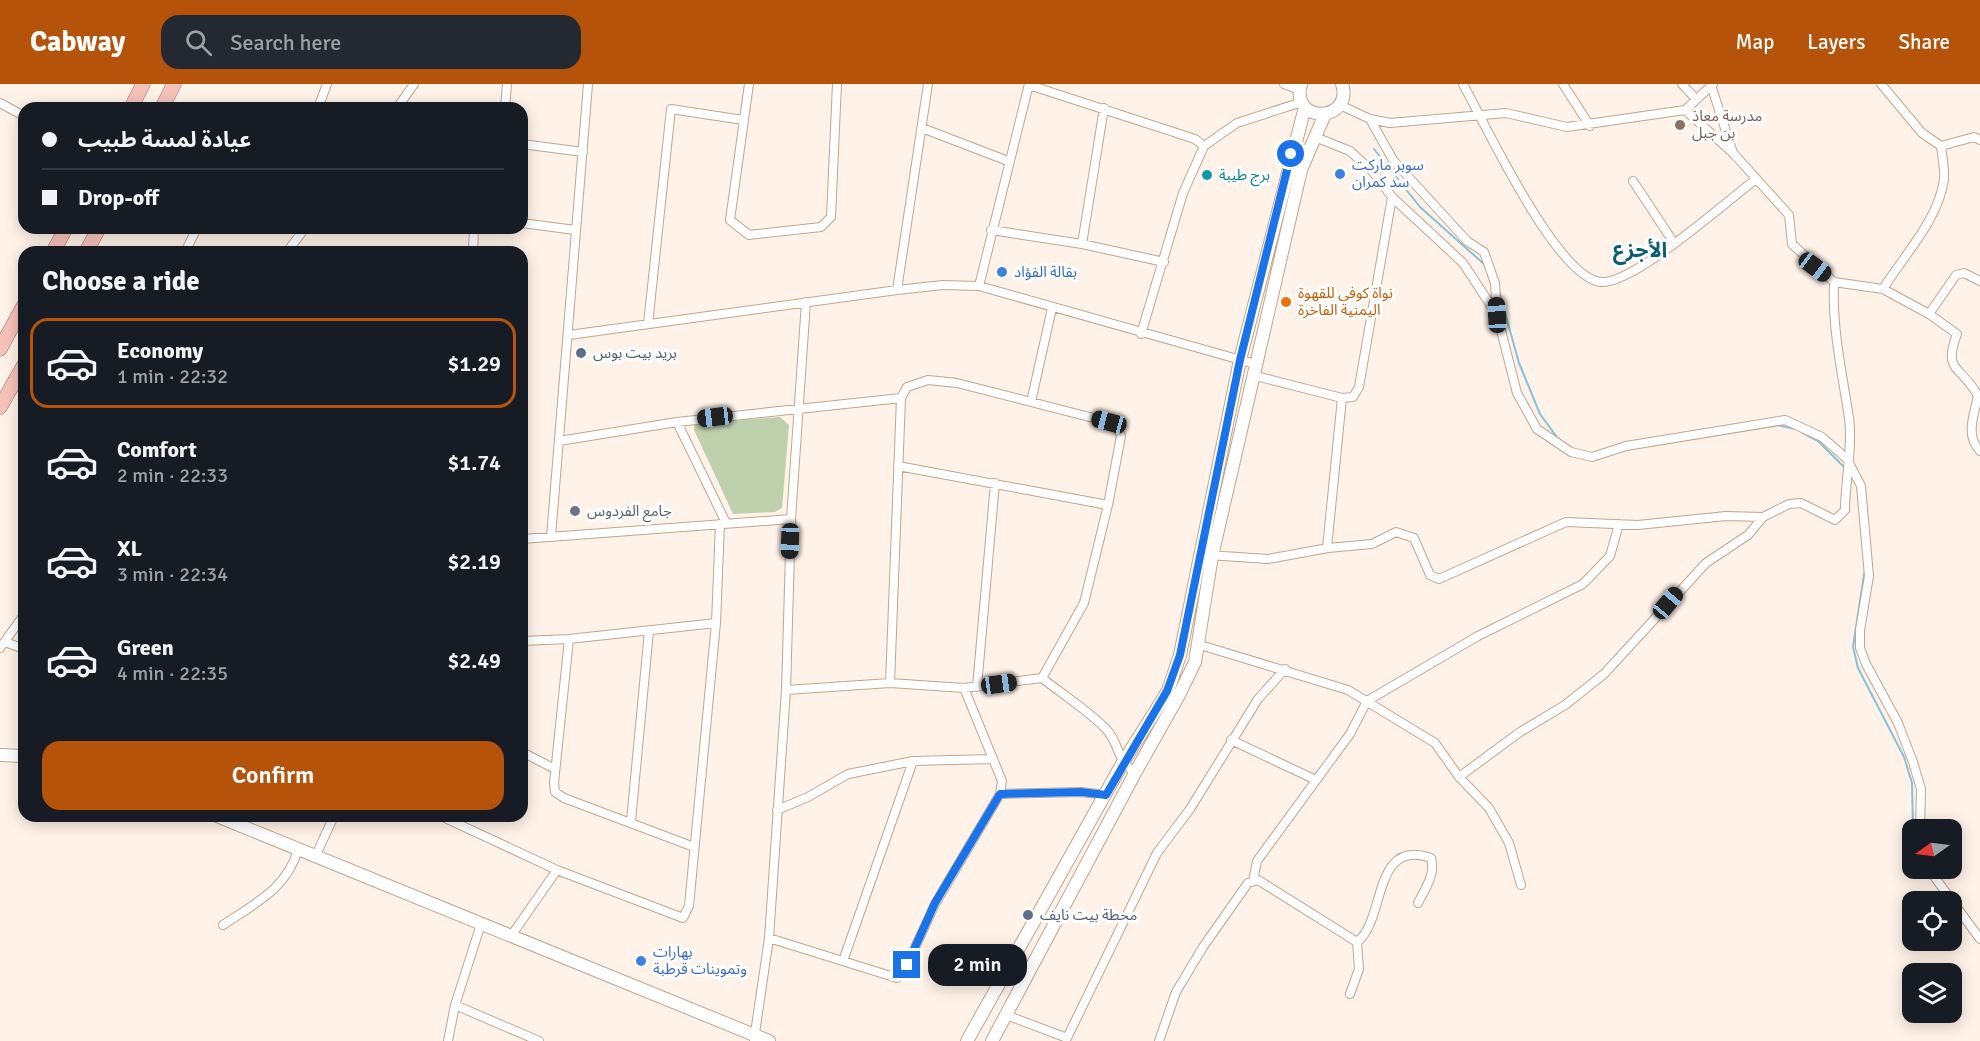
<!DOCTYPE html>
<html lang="en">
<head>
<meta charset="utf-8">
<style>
  :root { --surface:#171b24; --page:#242831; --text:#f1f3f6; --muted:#9ea1a6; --line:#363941; --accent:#b45309 }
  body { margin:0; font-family:Signika,"Noto Sans Arabic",sans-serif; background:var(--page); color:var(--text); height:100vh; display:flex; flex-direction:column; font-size:22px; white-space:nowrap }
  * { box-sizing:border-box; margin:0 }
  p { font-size:20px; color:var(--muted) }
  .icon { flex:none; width:33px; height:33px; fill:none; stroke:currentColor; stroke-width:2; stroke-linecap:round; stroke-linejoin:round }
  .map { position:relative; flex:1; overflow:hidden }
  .panel { position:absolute; left:18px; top:162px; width:510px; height:576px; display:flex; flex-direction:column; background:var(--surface); border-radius:18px; box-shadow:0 3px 15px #0003 }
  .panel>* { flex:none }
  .guide { position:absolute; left:18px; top:18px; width:510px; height:132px; border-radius:18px; box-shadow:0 3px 15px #0003; display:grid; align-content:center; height:132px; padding:0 24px; background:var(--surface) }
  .needle { width:39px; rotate:256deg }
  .buttons { position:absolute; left:1902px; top:735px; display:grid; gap:12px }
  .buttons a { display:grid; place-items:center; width:60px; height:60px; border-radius:12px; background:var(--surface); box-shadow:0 3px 15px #0003; font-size:30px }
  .end { position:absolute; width:27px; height:27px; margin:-14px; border:8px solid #1a73e8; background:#fff; box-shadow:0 0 0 3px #fff }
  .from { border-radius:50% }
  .bubble { position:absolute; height:42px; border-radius:18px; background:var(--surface); box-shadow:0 3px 15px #0003; font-size:20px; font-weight:600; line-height:42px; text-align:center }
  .car { position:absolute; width:18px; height:36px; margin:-18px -9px; border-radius:8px; box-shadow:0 0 4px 2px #0007; background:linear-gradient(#222 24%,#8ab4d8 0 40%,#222 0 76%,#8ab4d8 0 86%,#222 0) }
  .guide b { display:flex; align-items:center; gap:21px; height:57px; font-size:22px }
  .guide b+b { border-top:2px solid var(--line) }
  .guide i { width:15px; height:15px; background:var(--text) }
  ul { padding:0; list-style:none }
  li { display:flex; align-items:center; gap:18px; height:90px; margin:0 12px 9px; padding:0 12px; border:3px solid transparent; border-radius:18px }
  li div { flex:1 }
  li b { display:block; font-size:22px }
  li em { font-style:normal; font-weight:600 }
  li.current { border-color:var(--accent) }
  li>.icon { width:54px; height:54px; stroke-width:1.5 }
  h2 { padding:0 24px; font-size:27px; line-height:72px }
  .cta { display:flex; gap:12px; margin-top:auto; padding:12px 24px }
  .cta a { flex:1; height:69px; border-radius:18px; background:var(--accent); color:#fff; font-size:24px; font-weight:600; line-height:69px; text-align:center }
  header { display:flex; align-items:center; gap:36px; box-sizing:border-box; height:84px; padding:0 30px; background:var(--accent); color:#fff }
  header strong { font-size:28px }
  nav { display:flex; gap:33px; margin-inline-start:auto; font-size:21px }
  .search { width:420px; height:54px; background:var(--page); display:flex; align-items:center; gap:15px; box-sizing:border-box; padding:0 21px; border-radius:18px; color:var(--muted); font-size:22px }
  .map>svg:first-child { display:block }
  .green { fill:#bed0ac }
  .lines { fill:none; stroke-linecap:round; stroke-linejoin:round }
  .stream { stroke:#86c2dc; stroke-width:2 }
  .street-casing { stroke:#c2a58d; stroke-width:10 }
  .secondary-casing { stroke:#c2a58d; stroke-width:14 }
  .primary-casing { stroke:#a66b5e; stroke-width:15 }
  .street { stroke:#fff; stroke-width:8 }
  .secondary { stroke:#fff; stroke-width:12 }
  .primary { stroke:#f5c2b9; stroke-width:14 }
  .route { stroke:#1a73e8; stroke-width:8 }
  .education-dot { fill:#8d6e63; stroke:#fff; stroke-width:2 }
  .shop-dot { fill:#3f7fe0; stroke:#fff; stroke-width:2 }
  .culture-dot { fill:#0f9aa8; stroke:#fff; stroke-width:2 }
  .food-dot { fill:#e8710a; stroke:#fff; stroke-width:2 }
  .service-dot { fill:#5c6f8a; stroke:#fff; stroke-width:2 }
  .worship-dot { fill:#6b7280; stroke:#fff; stroke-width:2 }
  .labels { text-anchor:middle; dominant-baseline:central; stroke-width:6; stroke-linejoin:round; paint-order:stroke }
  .education-label { font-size:15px; fill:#785e54; stroke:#fff; text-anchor:start }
  .shop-label { font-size:15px; fill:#366cbe; stroke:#fff; text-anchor:start }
  .culture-label { font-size:15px; fill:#0d838f; stroke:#fff; text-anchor:start }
  .food-label { font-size:15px; fill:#c56008; stroke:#fff; text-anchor:start }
  .service-label { font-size:15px; fill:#4e5e75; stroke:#fff; text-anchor:start }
  .worship-label { font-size:15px; fill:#5b616d; stroke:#fff; text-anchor:start }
  .district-label { font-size:21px; font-weight:bold; fill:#095d74; stroke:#fff }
</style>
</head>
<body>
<header>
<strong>Cabway</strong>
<div class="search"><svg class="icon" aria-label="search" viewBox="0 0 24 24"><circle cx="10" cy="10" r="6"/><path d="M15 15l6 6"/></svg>Search here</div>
<nav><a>Map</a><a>Layers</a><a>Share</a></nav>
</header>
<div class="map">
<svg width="1980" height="957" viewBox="0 0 1980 957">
  <rect width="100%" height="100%" fill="#fff2e8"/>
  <path class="green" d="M780 333 789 341 782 424 775 428 733 430 694 346V340Z"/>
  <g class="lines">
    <path class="stream" d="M1374 65 1420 123 1485 181
      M1499 207 1519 279 1540 330 1559 356
      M1777 341 1795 345
      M1803 349 1818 357 1846 385
      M1865 485 1853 563 1858 584 1904 673 1912 699 1913 744"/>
    <g class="street-casing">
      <path id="street" d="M749 0 730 136 749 151 821 143 831 133 837 0
        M1284 0 1300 6
        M1463 0C1484 38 1558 197 1602 198 1635 199 1726 118 1756 95
        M1563 0 1590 42
        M1682 0 1696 15
        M1881 0 1922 49 1941 62 1974 53 1980 56
        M1029 1 1195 55 1204 62
        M1711 1 1733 69
        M0 19 24 32
        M1340 21 1370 35 1390 39 1506 29 1567 43 1685 26 1713 0
        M318 24 327 0
        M397 24 414 0
        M505 24 507 0
        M1370 35 1393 76 1467 157 1484 168 1495 199 1497 231 1517 309 1537 345 1571 368 1592 373 1626 362 1785 336 1822 353 1847 375 1861 402 1869 492 1860 546V564L1866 580 1898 639 1913 678 1921 705 1920 746
        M922 44 1008 77
        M1315 53 1350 67 1373 88 1392 113 1463 179 1497 231
        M522 60 583 68
        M1633 97 1674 159
        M522 139 575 146
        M991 146 1082 160 1164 178
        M1082 160 1104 24
        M185 168 197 144
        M287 168 305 144
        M473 168 474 144
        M1980 197 1964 189 1956 191 1929 230 1957 250C1942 289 1962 281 1978 312 1974 331 1965 351 1980 367
        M1834 198 1883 205C1904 171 1939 135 1944 95 1945 85 1942 72 1941 62
        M979 202 1029 0
        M1883 205 1929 230
        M897 206 928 0
        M648 240 671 25 743 36
        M1141 250 1183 109 1204 62 1237 39 1302 18
        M569 251 897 206 943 201 979 202 1255 280
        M1252 291 1342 314 1353 313 1359 303 1392 113
        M1031 318 1052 224
        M677 338 726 439
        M559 357 677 338 901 314
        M898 382 1108 421
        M551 453 588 0
        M522 455 791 435
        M1327 464 1342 314
        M1208 471 1268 475 1328 464 1372 460 1396 448 1414 454 1430 491 1439 495 1566 438 1638 441 1726 432 1763 433 1789 420 1801 419 1835 436 1845 426C1845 398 1853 362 1849 334 1842 288 1832 245 1834 198L1792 160 1789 131 1734 70 1685 26
        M569 555 554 699 555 708 564 714 694 763
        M522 557 569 555 716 539
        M5 558 24 565
        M1197 560 1348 606 1435 659 1459 693 1489 724 1509 759 1521 801
        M0 564 24 531
        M890 599 901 314 907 303 928 296 957 299 1109 338 1117 343 1121 352 1108 421 1084 519 1042 594C1062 610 1086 625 1104 643 1121 659 1114 674 1135 689
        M977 603 995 399
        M786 606 890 599 964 604 1042 594
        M1231 656 1316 696
        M522 668 555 685
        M1459 693 1520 648 1565 621 1604 590 1706 479 1748 451 1763 433
        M1000 710 1081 708 1106 711
        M777 726 808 713 848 690 913 677 992 675
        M441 732 557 786 683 834 689 822 716 539 720 440
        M631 737 649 547
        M316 771 334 732
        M1928 784 1980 855
        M1253 797 1257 777 1350 650 1367 617 1478 552 1583 500 1610 472 1619 440
        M223 841C254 820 288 804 298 765
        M511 852 557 786
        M769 854 897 894 907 881 935 820 1000 710 1002 697 964 604
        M1357 858C1386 837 1372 753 1431 774 1436 790 1425 805 1418 819
        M843 877 913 677
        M455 921 539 957
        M1006 931 1067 954 1157 769 1190 725 1258 615 1285 585
        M754 956 769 854 786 606 791 435 806 218
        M448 957 455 921 481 840
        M1159 957 1176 908 1203 863 1248 799 1258 796 1357 858 1359 885 1350 910"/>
    </g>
    <g class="secondary-casing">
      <path id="secondary" d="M1301 0C1290 41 1354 38 1342 0
        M0 671 24 672
        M217 732 769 957
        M967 957 1122 680 1168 607 1180 571 1240 276 1305 23
        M992 957 1135 689 1179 611 1195 578 1212 472 1301 86 1325 30"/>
    </g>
    <g class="primary-casing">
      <path id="primary" d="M131 24 143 0
        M162 24 174 0
        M53 168 66 144
        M86 168 99 144
        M0 265 24 221
        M0 323 24 281"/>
    </g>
    <use href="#street" class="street"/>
    <use href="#secondary" class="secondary"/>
    <use href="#primary" class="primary"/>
  </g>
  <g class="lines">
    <path class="route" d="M907 881 935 819 1000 710 1081 708 1106 711 1167 607 1180 571 1240 276 1291 70"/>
  </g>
  <circle class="education-dot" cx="1680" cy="41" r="6"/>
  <g class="shop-dot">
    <circle cx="1340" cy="90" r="6"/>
    <circle cx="1002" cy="188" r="6"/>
    <circle cx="641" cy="877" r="6"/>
  </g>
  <circle class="culture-dot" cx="1207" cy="91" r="6"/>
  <circle class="food-dot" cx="1286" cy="218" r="6"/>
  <g class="service-dot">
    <circle cx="581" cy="269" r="6"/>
    <circle cx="1028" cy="831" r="6"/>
  </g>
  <circle class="worship-dot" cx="575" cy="427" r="6"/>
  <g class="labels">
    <g class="education-label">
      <text x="1692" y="32">مدرسة معاذ<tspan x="1692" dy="17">بن جبل</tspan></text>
    </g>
    <g class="shop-label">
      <text x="1352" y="81">سوبر ماركت<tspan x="1352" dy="17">سد كمران</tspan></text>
      <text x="1014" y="188">بقالة الفؤاد</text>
      <text x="653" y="868">بهارات<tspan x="653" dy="17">وتموينات قرطبة</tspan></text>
    </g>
    <g class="culture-label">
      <text x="1219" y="91">برج طيبة</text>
    </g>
    <g class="food-label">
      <text x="1298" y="209">نواة كوفي للقهوة<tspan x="1298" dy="17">اليمنية الفاخرة</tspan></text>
    </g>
    <g class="service-label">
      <text x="593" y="269">بريد بيت بوس</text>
      <text x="1040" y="831">محطة بيت نايف</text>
    </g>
    <g class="worship-label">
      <text x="587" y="427">جامع الفردوس</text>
    </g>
    <g class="district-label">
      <text x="1640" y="166">الأجزع</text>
    </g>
  </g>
</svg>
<div class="buttons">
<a><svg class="needle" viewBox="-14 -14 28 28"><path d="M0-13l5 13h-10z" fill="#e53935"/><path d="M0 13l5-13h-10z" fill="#9ea1a6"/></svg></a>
<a><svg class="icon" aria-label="locate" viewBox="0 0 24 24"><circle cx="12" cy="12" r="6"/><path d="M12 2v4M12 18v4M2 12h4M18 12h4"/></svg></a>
<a><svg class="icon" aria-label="layers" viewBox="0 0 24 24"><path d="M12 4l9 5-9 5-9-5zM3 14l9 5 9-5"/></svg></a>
</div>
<i class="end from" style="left:1291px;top:70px"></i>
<i class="end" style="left:907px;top:881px"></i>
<div class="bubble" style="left:928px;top:860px;width:99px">2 min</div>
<i class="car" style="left:1815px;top:183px;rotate:127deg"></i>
<i class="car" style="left:1497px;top:231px;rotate:357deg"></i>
<i class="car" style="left:715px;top:333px;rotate:263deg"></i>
<i class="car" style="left:1109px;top:338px;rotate:285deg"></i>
<i class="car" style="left:790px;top:457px;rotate:182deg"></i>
<i class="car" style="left:1668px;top:519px;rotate:40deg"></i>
<i class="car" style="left:999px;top:600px;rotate:82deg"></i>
<div class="guide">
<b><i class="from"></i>عيادة لمسة طبيب</b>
<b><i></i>Drop-off</b>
</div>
<section class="panel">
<h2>Choose a ride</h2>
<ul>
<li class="current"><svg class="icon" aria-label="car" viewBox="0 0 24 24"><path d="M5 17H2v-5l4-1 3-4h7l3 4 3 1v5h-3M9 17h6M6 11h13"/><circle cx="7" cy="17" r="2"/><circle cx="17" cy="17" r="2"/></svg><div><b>Economy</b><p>1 min · 22:32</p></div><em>$1.29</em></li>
<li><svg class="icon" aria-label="car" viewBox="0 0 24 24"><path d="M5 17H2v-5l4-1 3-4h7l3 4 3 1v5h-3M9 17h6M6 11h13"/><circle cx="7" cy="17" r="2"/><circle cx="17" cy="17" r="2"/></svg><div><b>Comfort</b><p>2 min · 22:33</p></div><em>$1.74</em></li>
<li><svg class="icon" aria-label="car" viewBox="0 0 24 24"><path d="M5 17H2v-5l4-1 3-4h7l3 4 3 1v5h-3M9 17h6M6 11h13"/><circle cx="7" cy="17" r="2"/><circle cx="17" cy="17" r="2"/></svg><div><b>XL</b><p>3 min · 22:34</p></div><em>$2.19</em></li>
<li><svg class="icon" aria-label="car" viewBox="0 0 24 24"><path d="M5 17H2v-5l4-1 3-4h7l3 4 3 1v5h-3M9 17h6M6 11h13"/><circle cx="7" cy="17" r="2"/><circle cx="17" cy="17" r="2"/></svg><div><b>Green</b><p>4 min · 22:35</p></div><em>$2.49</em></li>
</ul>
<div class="cta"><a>Confirm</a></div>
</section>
</div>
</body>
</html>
